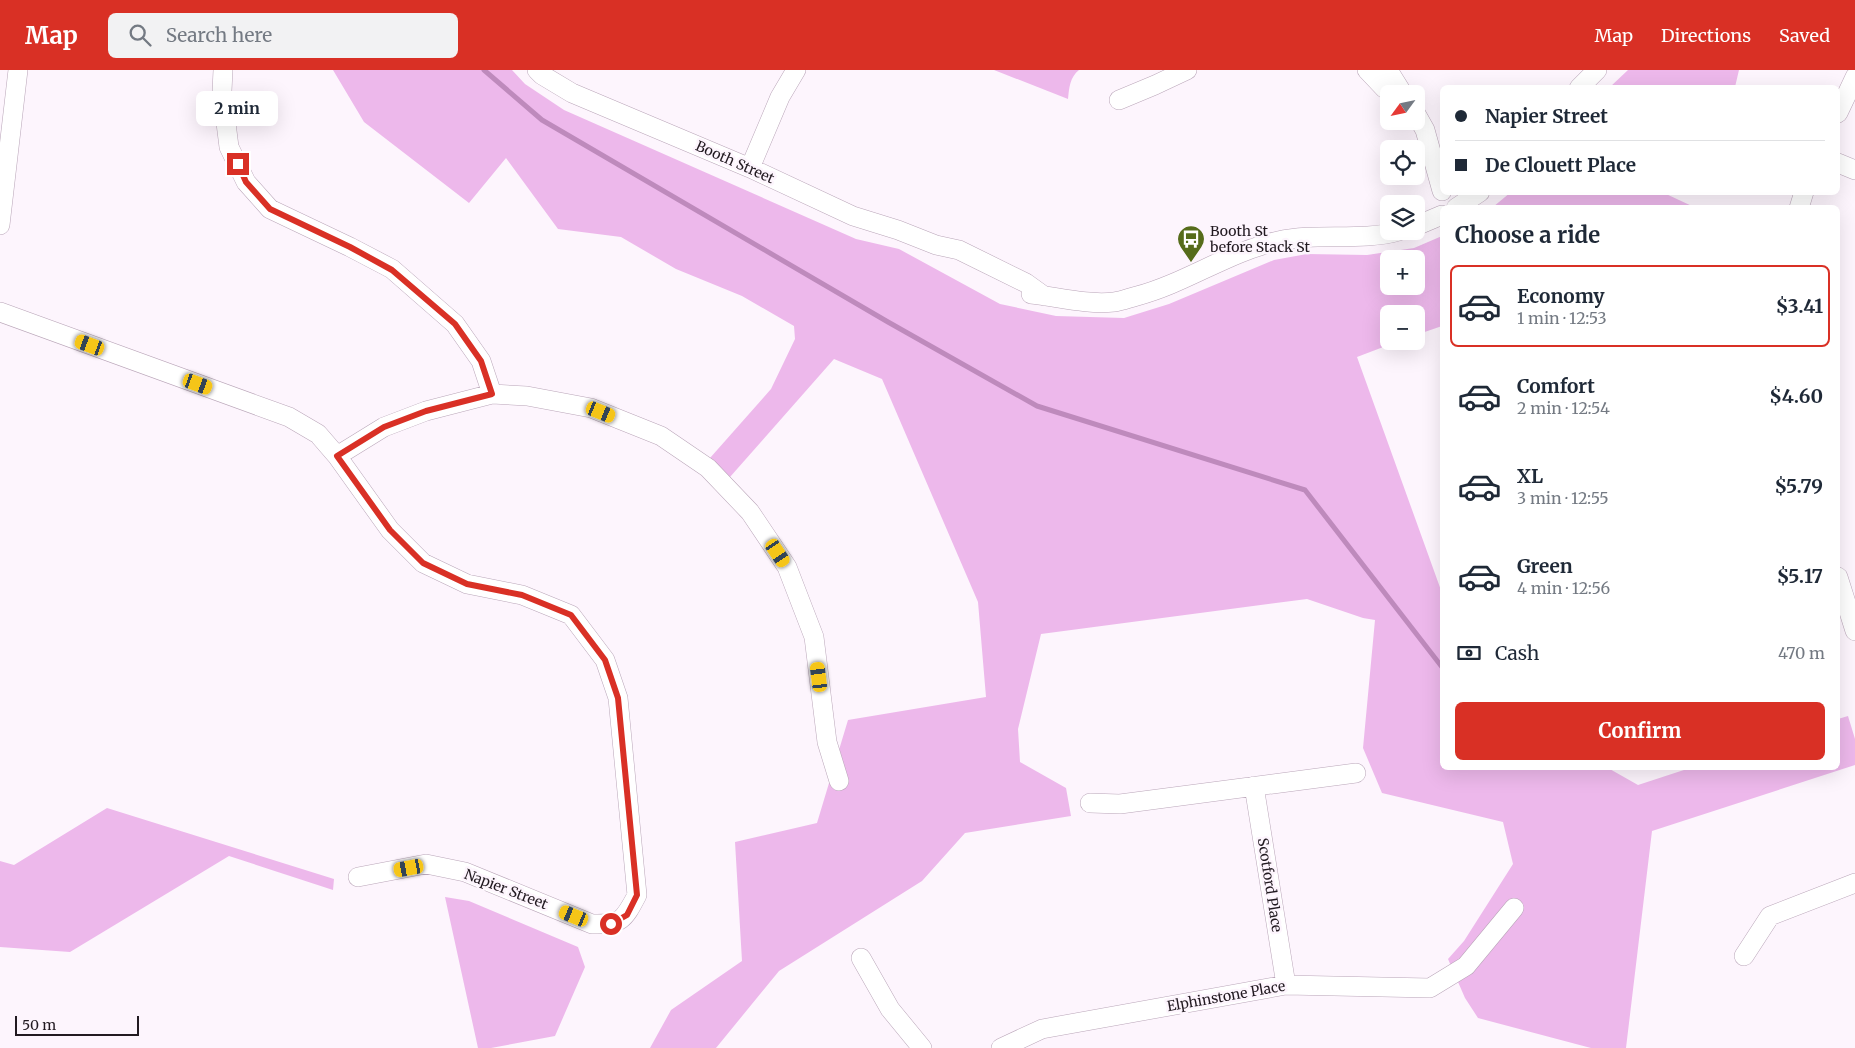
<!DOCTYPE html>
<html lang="en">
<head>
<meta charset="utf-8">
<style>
  :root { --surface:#fff; --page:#f2f2f3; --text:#1f2937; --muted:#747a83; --line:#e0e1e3; --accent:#d93025 }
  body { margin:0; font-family:Merriweather,serif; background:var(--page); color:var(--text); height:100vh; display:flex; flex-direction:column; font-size:19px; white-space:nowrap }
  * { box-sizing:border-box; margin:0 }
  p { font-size:16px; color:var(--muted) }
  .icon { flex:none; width:28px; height:28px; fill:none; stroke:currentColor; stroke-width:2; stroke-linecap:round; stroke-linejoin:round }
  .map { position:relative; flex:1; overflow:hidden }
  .drawer { position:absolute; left:1440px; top:135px; width:400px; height:565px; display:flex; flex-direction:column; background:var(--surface); border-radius:8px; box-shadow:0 5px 20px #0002 }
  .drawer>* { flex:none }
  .hud { position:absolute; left:1440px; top:15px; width:400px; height:110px; border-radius:8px; box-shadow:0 5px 20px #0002; display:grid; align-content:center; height:110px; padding:0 15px; background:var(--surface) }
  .needle { width:32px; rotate:237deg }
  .buttons { position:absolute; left:1380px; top:15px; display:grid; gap:10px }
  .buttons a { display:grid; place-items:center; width:45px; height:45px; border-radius:8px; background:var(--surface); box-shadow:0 5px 20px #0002; font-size:25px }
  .scale { position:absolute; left:15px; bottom:12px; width:124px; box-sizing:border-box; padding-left:5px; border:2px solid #221a21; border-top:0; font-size:14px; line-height:18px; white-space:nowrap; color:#221a21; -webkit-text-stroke:4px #fdf5fd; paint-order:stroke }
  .end { position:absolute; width:22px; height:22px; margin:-11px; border:6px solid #d93025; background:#fff; box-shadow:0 0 0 2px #fff }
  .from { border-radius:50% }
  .bubble { position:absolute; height:35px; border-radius:8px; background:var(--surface); box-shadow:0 5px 20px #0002; font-size:16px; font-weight:700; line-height:35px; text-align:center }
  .car { position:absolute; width:15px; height:30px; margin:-15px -8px; border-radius:6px; box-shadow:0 0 4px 1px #0007; background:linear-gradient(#f5c518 24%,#345 0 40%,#f5c518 0 76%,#345 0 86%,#f5c518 0) }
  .hud b { display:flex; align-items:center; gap:18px; height:48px; font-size:19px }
  .hud b+b { border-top:1px solid var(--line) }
  .hud i { width:12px; height:12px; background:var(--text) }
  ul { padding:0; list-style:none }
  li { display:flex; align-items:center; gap:15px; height:82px; margin:0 10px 8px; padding:0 5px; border:2px solid transparent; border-radius:8px }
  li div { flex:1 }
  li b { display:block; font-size:19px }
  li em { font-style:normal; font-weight:700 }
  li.selected { border-color:var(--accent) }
  li>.icon { width:45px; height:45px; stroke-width:1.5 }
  h2 { padding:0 15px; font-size:22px; line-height:60px }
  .pay { display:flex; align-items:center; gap:12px; height:55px; padding:0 15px; font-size:19px }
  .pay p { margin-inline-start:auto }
  .button { display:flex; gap:10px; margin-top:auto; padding:10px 15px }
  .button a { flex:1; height:58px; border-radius:8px; background:var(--accent); color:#fff; font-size:20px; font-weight:700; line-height:58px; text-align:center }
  header { display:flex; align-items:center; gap:30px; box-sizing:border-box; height:70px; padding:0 25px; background:var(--accent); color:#fff }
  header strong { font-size:24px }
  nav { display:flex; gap:28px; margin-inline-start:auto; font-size:18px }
  .search { width:350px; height:45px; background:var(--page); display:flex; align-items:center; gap:12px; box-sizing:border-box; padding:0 18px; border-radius:8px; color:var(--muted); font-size:19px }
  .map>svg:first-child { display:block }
  .green { fill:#edb8eb; fill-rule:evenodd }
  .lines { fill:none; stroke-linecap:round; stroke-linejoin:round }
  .stream { stroke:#be8abc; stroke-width:5 }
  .minor-casing { stroke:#baa6b9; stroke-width:20 }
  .minor { stroke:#fff; stroke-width:19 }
  .route { stroke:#d93025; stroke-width:6 }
  .labels { text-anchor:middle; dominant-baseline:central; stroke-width:5; stroke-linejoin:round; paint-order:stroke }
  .street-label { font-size:14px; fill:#221a21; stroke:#fdf5fd }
  .poi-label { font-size:14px; fill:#221a21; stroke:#fdf5fd; text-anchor:start }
</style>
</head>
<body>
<header>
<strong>Map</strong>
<div class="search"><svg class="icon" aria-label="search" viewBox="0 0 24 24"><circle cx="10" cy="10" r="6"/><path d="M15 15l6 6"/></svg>Search here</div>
<nav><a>Map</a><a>Directions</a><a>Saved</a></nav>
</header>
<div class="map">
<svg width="1855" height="978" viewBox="0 0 1855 978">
  <rect width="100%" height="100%" fill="#fdf5fd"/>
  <path class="green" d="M333 0H512L525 14 564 40 856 169 899 179 1000 234 1056 246 1124 248 1169 234 1274 190 1307 184 1367 185 1414 178 1442 166V256L1416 265V244H1389V271H1399L1357 287 1442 523V698H1608L1638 715 1690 698H1838V649L1848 646 1855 669V695L1652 761 1626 978H1591L1478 948 1465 928 1448 889 1464 871 1513 794 1503 752 1382 723 1363 678 1375 550 1363 548 1307 529 1041 564 1018 659 1020 692 1066 718 1071 746 965 763 922 811 779 901 716 978H650L671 940 742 891 735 772 817 753 848 650 986 627 978 532 882 309 834 289 730 407 710 388 771 319 795 269 794 256 742 226 676 199 621 167 558 159 506 88 469 133 364 52ZM1389 189H1416V216H1389Z
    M994 0H1079C1070 7 1069 18 1068 29Z
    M1628 0H1739L1735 17H1610Z
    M1511 122 1664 123 1694 137H1493Z
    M107 738 334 809 333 820 229 786 70 882 0 877V791L14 795Z
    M445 827 469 831 578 877 585 897 555 966 491 978H478Z"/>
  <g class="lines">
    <path class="stream" d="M484 0 542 50 888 252 1037 336 1305 420 1442 597"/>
    <g class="minor-casing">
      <path id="minor" d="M223 0 222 21 229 77 246 112 270 139 350 177 392 199 455 254 481 291 492 324
        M537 0 542 5 572 23 750 98 853 146 898 160 936 175 959 180 1026 213 1044 226
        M1367 0 1384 18 1394 24
        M1388 0 1403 24
        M1579 18 1597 0
        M1119 30 1155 15 1187 0
        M1838 43 1855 7
        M1416 44 1425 60 1442 121
        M1838 93 1855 100
        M750 98 780 27 796 0
        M1456 138 1480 122
        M1799 138 1804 122
        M0 155 18 0
        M1416 156 1442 145
        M1031 224C1058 227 1087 235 1114 232 1122 231 1129 228 1137 226 1186 213 1228 182 1278 171 1318 162 1360 172 1399 161
        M0 242 289 347 318 364 337 386 390 460 423 493 467 514 522 525 571 545 605 590 618 628 637 825C624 850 621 855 592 854L465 802 426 794 358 807
        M337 386 384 357 426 341 492 324 527 326 591 338 661 366 708 398 750 442 787 497 814 567 827 672 839 711
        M1838 507 1855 561
        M1254 716 1286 915
        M1090 733 1120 734 1356 703
        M1744 886 1770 846 1855 813
        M861 888 890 939 922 978
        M1001 978 1042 959 1286 915 1430 918 1466 896 1514 838"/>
    </g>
    <use href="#minor" class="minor"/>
  </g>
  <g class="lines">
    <path class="route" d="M238 94 246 112 270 139 350 177 392 200 455 254 481 291 492 324 426 341 384 357 337 386 390 460 423 493 467 514 522 525 571 545 605 590 618 628 637 825 627 845 611 854"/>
  </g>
  <defs>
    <g id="bus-pin" transform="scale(1.4375)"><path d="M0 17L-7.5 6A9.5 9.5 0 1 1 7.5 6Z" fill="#566c1b" stroke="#fdf5fd"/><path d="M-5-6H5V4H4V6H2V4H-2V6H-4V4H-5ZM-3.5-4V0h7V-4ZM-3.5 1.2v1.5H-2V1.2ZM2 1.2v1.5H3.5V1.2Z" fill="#fff"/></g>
  </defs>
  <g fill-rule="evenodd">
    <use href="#bus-pin" x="1191" y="169"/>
  </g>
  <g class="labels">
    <g class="street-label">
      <text transform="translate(735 92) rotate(24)">Booth Street</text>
      <text transform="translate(1270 815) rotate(81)">Scotford Place</text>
      <text transform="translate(506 819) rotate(21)">Napier Street</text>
      <text transform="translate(1226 926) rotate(-10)">Elphinstone Place</text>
    </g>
    <g class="poi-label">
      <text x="1210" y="161">Booth St<tspan x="1210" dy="16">before Stack St</tspan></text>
    </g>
  </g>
</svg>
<div class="buttons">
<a><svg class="needle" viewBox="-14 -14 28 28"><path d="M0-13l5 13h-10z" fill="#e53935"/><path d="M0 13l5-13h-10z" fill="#747a83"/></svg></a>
<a><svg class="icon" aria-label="locate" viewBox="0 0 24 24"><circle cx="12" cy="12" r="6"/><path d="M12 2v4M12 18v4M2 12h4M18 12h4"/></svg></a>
<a><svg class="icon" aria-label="layers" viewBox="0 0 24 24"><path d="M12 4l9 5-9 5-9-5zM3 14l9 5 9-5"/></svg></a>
<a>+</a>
<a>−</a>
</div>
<div class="scale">50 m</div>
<i class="end from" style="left:611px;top:854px"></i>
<i class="end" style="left:238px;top:94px"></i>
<div class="bubble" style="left:196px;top:21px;width:82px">2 min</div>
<i class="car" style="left:90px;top:275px;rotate:290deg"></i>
<i class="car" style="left:198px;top:314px;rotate:110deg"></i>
<i class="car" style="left:601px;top:342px;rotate:112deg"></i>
<i class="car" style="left:778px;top:483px;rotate:146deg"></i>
<i class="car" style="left:819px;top:607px;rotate:353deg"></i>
<i class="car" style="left:409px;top:798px;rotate:260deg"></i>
<i class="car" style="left:574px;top:846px;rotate:292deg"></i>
<div class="hud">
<b><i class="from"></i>Napier Street</b>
<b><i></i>De Clouett Place</b>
</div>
<section class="drawer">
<h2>Choose a ride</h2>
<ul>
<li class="selected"><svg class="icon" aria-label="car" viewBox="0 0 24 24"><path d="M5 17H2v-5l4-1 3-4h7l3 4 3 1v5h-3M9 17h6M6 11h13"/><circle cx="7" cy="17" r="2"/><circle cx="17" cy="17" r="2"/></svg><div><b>Economy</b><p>1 min · 12:53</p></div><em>$3.41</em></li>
<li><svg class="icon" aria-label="car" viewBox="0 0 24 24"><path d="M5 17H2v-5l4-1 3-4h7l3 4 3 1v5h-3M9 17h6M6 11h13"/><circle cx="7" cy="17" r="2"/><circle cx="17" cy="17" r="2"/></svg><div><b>Comfort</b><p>2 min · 12:54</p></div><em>$4.60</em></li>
<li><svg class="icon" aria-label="car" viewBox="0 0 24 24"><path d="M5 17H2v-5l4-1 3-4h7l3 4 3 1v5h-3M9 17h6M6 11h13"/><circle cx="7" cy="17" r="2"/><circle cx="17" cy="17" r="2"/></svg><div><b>XL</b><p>3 min · 12:55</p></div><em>$5.79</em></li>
<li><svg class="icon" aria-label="car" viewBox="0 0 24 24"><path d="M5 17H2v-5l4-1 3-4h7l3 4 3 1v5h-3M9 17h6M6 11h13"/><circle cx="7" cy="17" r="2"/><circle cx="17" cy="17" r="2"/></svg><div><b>Green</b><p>4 min · 12:56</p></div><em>$5.17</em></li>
</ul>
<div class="pay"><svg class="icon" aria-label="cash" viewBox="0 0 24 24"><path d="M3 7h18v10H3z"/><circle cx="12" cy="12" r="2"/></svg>Cash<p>470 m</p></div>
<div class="button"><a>Confirm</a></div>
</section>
</div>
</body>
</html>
